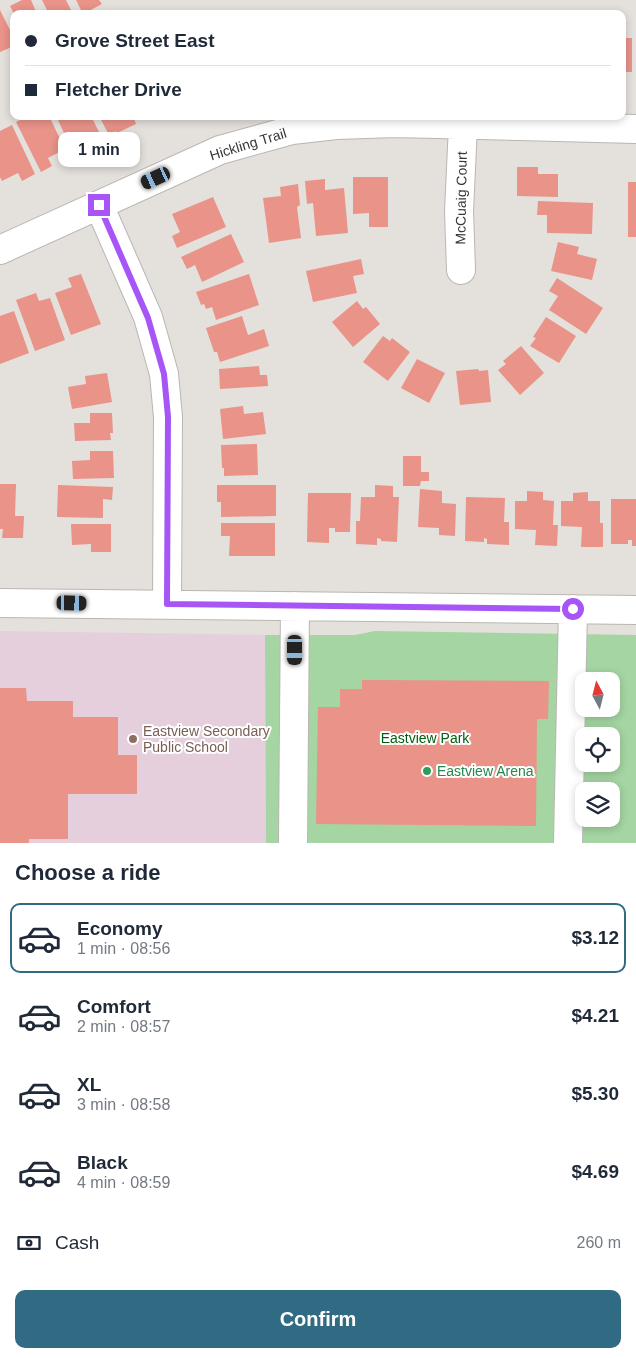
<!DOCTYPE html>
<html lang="en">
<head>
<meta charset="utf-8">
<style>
  :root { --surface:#fff; --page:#f6f6f7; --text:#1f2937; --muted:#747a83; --line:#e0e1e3; --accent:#306a83 }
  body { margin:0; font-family:Arial,sans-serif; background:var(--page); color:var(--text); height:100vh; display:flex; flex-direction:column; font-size:19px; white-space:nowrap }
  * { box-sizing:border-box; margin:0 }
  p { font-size:16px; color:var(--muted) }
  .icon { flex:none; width:28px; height:28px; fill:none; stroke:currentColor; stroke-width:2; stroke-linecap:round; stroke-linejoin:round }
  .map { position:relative; height:843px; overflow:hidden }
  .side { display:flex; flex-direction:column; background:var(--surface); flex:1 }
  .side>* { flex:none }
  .top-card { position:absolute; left:10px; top:10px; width:616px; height:110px; border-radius:10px; box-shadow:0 2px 8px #0003; display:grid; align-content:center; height:110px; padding:0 15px; background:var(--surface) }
  .needle { width:32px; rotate:353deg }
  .fabs { position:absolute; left:575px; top:672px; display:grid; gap:10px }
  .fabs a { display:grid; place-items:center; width:45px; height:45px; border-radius:10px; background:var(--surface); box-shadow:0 2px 8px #0003; font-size:25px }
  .end { position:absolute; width:22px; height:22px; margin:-11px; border:6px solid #a855f7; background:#fff; box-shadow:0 0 0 2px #fff }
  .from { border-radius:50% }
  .bubble { position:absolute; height:35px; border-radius:10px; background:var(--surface); box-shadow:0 2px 8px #0003; font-size:16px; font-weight:800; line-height:35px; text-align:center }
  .car { position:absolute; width:15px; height:30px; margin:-15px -8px; border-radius:6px; box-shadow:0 0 4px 1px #0007; background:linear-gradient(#222 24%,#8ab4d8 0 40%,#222 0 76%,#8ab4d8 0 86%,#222 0) }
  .top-card b { display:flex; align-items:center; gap:18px; height:48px; font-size:19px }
  .top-card b+b { border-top:1px solid var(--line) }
  .top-card i { width:12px; height:12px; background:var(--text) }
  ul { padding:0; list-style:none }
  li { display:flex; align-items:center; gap:15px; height:70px; margin:0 10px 8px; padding:0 5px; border:2px solid transparent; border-radius:10px }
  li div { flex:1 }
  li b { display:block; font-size:19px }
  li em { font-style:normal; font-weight:800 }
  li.selected { border-color:var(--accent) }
  li>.icon { width:45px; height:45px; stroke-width:1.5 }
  h2 { padding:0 15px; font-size:22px; line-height:60px }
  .pay { display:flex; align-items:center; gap:12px; height:55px; padding:0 15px; font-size:19px }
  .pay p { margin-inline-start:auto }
  .primary-button { display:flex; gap:10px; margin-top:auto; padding:10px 15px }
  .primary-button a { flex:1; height:58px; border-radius:10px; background:var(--accent); color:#fff; font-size:20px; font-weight:800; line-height:58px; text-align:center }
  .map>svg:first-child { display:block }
  .education { fill:#e6cfdc }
  .green { fill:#a4d5a2; fill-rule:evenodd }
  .building { fill:#e99389 }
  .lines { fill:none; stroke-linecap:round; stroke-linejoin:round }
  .minor-casing { stroke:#bab6b3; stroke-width:30 }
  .minor { stroke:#fff; stroke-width:28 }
  .route { stroke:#a855f7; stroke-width:6 }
  .education-dot { fill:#8d6e63; stroke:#fff; stroke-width:2 }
  .leisure-dot { fill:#2e9e5b; stroke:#fff; stroke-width:2 }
  .labels { text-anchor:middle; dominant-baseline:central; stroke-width:4; stroke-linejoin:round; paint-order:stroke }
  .street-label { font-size:14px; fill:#383635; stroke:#fff }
  .education-label { font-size:14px; fill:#785e54; stroke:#fff; text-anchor:start }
  .park-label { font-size:14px; fill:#005e0f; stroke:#fff }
  .leisure-label { font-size:14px; fill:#27864d; stroke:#fff; text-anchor:start }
</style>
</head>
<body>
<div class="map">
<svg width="636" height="843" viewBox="0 0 636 843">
  <rect width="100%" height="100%" fill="#e4e0dc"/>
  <path class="education" d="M0 631 265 635 266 843H0Z"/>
  <path class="green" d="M375 631 636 635V843H266L265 635H355ZM584 681H611V709H584ZM584 736H611V764H584ZM584 791H611V819H584Z"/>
  <path class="building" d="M22 0H31L37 14H14L10 6Z
    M42 0H66L73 14H49Z
    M76 0H99L102 4 83 14Z
    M0 10 14 38V46L0 52Z
    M622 38H632V72H622Z
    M28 116H49L65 149 48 158 52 166 41 172 16 122Z
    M56 116H91L99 132 83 139 87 148 74 154Z
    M99 116H133L136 124 117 133 116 131 109 135Z
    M12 125 35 174 22 181 18 173 2 181 0 177V131Z
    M517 167H538V174H558V197L517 196Z
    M353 177H388V227H369V213L353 214Z
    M325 179V190L344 188 348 233 316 236 313 203 307 204 305 181Z
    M628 182H636V237H628Z
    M298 184 300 205 297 207 301 238 269 243 263 198 281 196 280 187Z
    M213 197 226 227 177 248 172 236 180 232 172 214Z
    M538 201 593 203 592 234 547 233V215H537Z
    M231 234 244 262 202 282 195 265 187 269 181 257Z
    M558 242 579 247 577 254 597 259 592 280 551 271Z
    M361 259 364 274 353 276 357 293 313 302 306 271Z
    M81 274 101 324 71 335 55 293 72 287 68 278Z
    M249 274 259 305 216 320 212 307 206 309 204 304 201 305 196 292Z
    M557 278 603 308 586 334 549 310 558 296 549 291Z
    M36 293 39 301 50 298 65 340 35 351 16 300Z
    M357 301 363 309 366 307 380 324 353 347 332 322Z
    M14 311 29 353 0 364V316Z
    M242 316 248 335 264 329 269 346 220 362 217 352H214L206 328Z
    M546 317 576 336 559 363 530 346 536 338 533 337Z
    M383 336 390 341 392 338 410 352 388 381 363 362Z
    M521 346 544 373 520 395 498 370 506 364 503 361Z
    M417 359 445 373 429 403 401 388Z
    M259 366 260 375H267L268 386 220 389 219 369Z
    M478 369 479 371 488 370 491 402 460 405 456 371Z
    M107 373 112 402 72 409 68 387 86 384 85 376Z
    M243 406 244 414 263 412 266 434 223 439 220 409Z
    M90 413H112L113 433H110L111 440 75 441 74 423H90Z
    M257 444 258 475 224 476V468H222L221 445Z
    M90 451H113L114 478 73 479 72 461 90 460Z
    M403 456H421V472H429V481H421L420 486H403Z
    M0 484H16L15 516H24L23 538H2L3 529H0Z
    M58 485 113 487 112 500 103 499V518L57 517Z
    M217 485H276V516L221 517V502H217Z
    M375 485 393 486V497H399L397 542 381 541V539L377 538V545L356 544V521H360L361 497H375Z
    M420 489 442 491V503L456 504 455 536 439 535V528L418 527Z
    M527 491 543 492V500L554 501 553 525H558L557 546 535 545 536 530 515 529V501H527Z
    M588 492V501H600V523H603V547H581L582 527 561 526V501H573V493Z
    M308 493H351L350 532H335V528H329V543L307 542Z
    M466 497 505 498 504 522H509V545L487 544V539L484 538V542L465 541Z
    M611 499H636V546H632V540H628V544H611Z
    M221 523H275V556H229L230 536H221Z
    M71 524H111V552H91V544L72 545Z
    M362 680 549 681 548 719H537L536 826 316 824 318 707H340V689H362Z
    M0 688H26L27 701H73V717H118V755H137V794H68V839H29V843H0Z"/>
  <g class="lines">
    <g class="minor-casing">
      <path id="minor" d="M99 205 148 317 164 374 168 417 167 604
        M0 250 220 150 292 130 336 125 396 123 636 129
        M461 270 459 211 463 126
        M0 603 636 610
        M293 843 295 606
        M568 843 573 609"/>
    </g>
    <use href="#minor" class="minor"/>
  </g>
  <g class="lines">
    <path class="route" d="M99 205 148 318 164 374 168 417 167 604 573 609"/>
  </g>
  <circle class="education-dot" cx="133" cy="739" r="5"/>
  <circle class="leisure-dot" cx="427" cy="771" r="5"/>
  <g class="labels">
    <g class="street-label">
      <text transform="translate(248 144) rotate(-17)">Hickling Trail</text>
      <text transform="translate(461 198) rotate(-89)">McCuaig Court</text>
    </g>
    <g class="education-label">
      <text x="143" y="731">Eastview Secondary<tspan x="143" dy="16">Public School</tspan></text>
    </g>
    <g class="park-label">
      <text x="425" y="738">Eastview Park</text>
    </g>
    <g class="leisure-label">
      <text x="437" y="771">Eastview Arena</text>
    </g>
  </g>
</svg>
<div class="fabs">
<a><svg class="needle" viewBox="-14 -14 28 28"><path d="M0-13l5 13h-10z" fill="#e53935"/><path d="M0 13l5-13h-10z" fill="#747a83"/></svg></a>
<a><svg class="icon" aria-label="locate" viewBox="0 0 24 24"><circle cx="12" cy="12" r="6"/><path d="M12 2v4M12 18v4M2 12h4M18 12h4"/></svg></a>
<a><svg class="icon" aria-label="layers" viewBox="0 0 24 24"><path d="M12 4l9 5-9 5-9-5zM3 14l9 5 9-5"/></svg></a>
</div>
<i class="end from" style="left:573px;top:609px"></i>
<i class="end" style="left:99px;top:205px"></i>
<div class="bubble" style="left:58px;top:132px;width:82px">1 min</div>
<i class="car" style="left:156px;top:178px;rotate:245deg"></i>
<i class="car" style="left:72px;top:603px;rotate:91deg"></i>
<i class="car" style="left:295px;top:650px;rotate:180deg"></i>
<div class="top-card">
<b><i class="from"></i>Grove Street East</b>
<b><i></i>Fletcher Drive</b>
</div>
</div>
<section class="side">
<h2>Choose a ride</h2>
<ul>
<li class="selected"><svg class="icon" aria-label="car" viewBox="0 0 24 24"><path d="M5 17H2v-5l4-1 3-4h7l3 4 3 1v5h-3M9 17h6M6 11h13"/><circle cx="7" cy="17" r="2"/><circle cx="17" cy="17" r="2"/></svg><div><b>Economy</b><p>1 min · 08:56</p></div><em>$3.12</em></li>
<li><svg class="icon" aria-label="car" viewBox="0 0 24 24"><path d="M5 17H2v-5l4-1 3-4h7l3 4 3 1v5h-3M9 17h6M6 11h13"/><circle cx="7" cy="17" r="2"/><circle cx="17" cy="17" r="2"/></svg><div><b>Comfort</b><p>2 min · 08:57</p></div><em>$4.21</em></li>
<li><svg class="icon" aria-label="car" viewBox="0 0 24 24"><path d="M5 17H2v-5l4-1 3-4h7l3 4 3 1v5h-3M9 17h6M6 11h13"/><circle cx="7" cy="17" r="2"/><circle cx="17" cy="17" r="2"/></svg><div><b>XL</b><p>3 min · 08:58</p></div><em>$5.30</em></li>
<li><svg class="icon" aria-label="car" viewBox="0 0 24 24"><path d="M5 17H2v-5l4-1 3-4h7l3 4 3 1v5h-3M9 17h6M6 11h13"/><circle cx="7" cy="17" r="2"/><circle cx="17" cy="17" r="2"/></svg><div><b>Black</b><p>4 min · 08:59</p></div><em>$4.69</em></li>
</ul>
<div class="pay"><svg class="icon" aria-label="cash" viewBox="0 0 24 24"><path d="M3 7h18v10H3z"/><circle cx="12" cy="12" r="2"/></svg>Cash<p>260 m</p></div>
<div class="primary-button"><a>Confirm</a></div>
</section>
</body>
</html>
